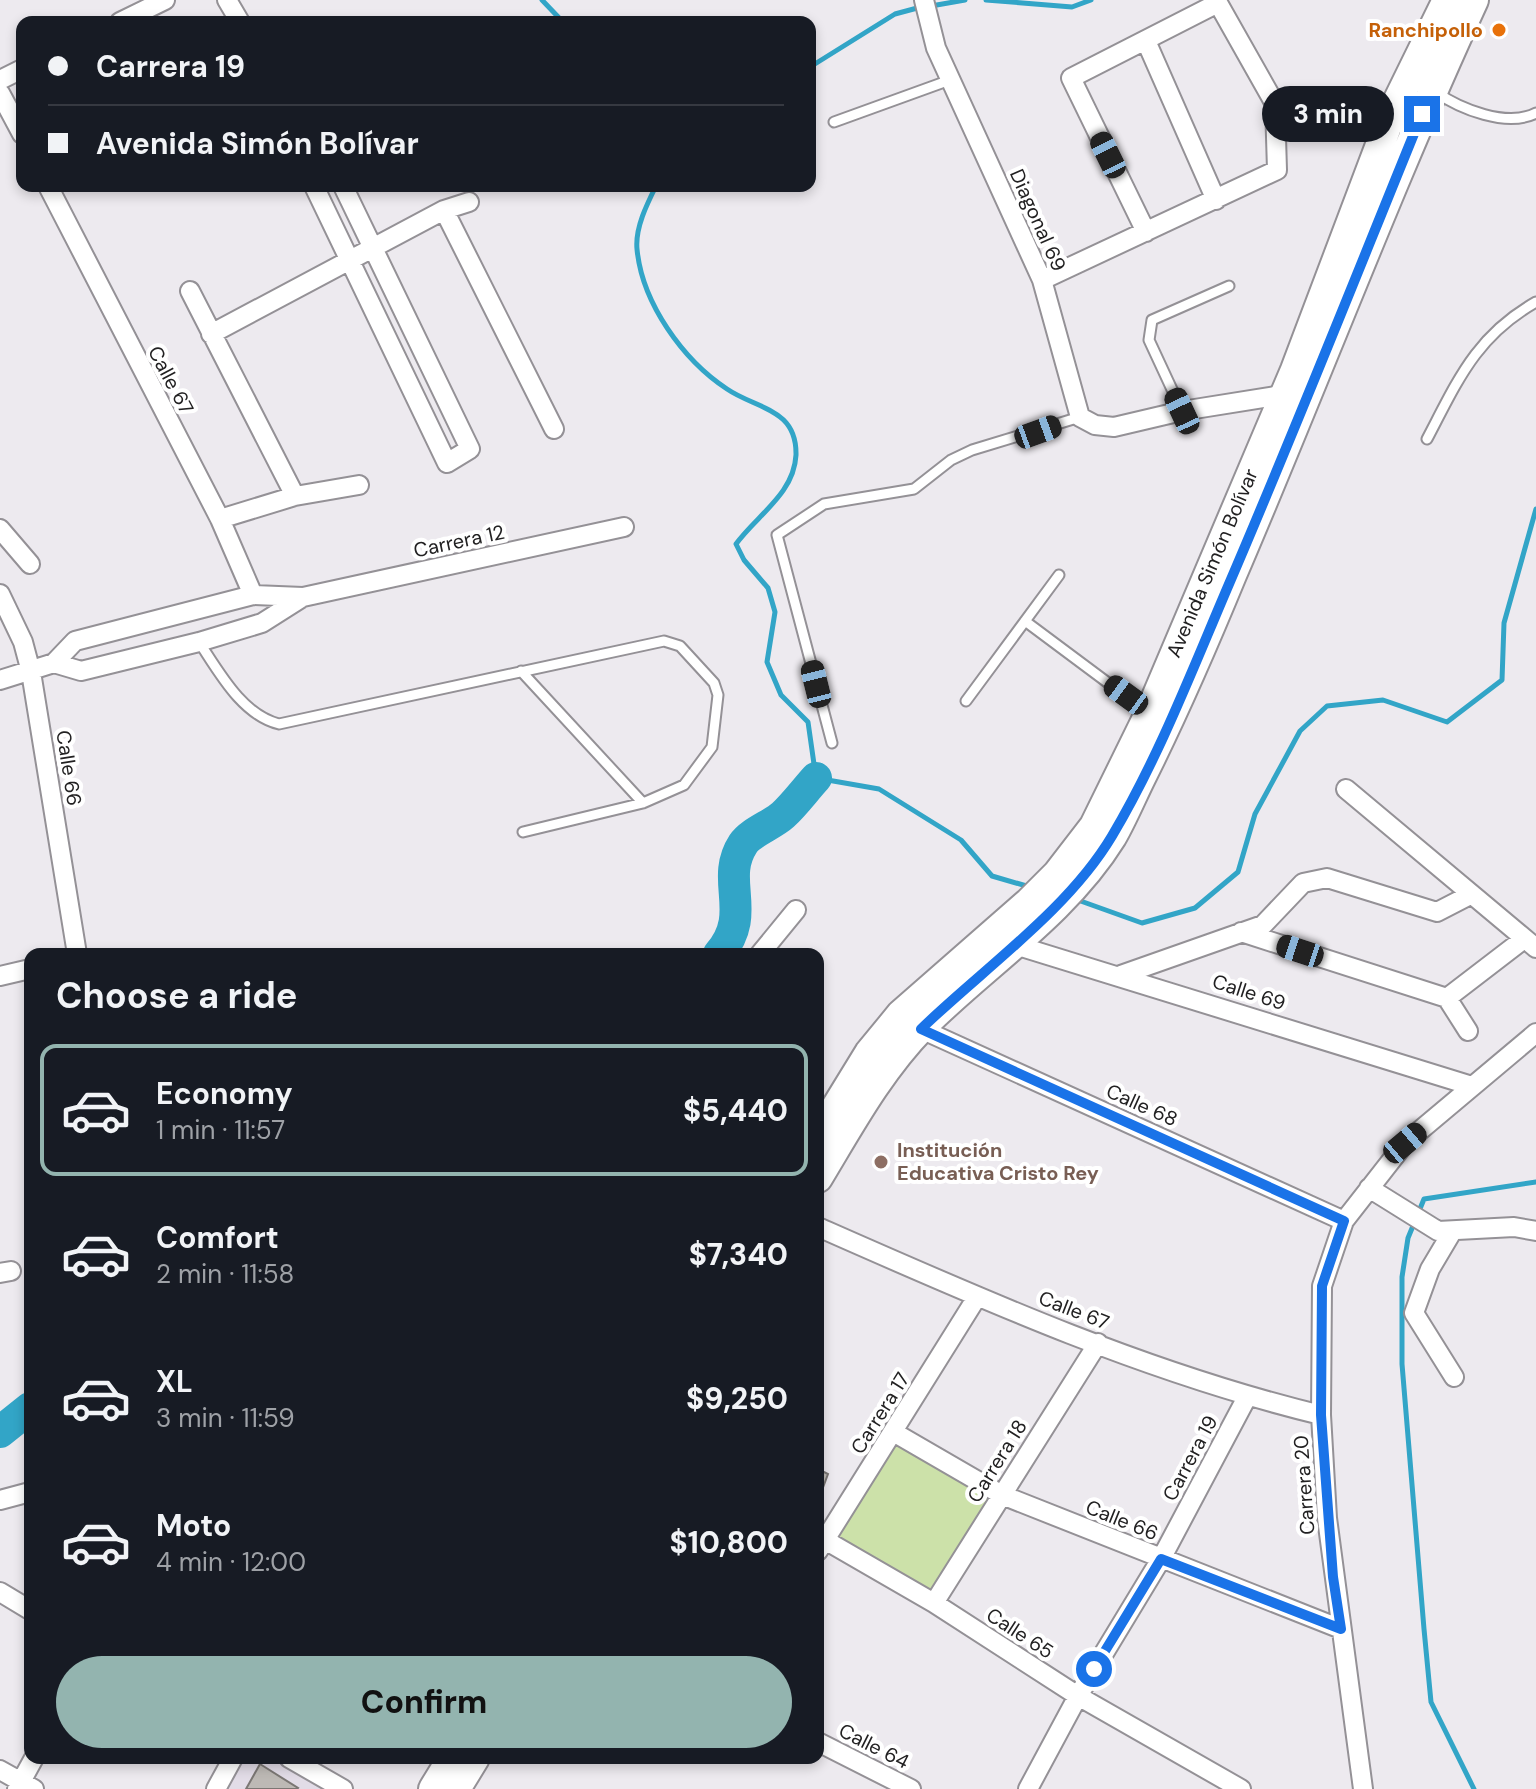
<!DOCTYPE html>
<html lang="en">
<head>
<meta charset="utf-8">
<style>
  :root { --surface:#171b24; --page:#20242c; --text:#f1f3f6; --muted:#9ea1a6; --line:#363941; --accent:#93b4af }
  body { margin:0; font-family:"DM Sans",sans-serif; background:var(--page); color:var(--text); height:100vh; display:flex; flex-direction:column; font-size:30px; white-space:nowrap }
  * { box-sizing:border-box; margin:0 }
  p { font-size:26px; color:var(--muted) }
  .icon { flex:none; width:44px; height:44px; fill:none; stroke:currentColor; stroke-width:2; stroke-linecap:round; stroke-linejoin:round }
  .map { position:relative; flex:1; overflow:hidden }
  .panel { position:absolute; left:24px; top:948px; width:800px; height:816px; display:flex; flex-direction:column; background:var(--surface); border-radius:16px; box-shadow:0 4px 12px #0003 }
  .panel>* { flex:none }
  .hud { position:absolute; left:16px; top:16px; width:800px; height:176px; border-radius:16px; box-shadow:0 4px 12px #0003; display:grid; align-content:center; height:176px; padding:0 32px; background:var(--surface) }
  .end { position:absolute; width:36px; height:36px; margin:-18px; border:10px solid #1a73e8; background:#fff; box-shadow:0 0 0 4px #fff }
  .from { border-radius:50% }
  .bubble { position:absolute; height:56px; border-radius:28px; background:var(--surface); box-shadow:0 4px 12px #0003; font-size:26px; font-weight:800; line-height:56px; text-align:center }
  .car { position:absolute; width:24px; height:48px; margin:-24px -12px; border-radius:10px; box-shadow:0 0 6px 2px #0007; background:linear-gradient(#222 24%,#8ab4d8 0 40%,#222 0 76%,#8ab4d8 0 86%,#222 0) }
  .hud b { display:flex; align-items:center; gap:28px; height:76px; font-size:30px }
  .hud b+b { border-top:2px solid var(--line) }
  .hud i { width:20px; height:20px; background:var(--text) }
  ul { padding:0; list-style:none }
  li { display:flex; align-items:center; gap:24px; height:132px; margin:0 16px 12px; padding:0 16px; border:4px solid transparent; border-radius:16px }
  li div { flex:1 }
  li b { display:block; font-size:30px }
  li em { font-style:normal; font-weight:800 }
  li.selected { border-color:var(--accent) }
  li>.icon { width:72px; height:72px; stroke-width:1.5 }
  h2 { padding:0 32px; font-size:36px; line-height:96px }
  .cta { display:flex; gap:16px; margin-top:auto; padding:16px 32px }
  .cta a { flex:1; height:92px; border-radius:48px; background:var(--accent); color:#111; font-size:32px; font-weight:800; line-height:92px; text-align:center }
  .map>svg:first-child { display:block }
  .built { fill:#e2dce7 }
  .green { fill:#cce1a9 }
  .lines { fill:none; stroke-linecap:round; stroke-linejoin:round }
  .stream { stroke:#32a5c7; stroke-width:5 }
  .river { stroke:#32a5c7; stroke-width:32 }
  .building { fill:#bdb9b5; stroke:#7b7774; stroke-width:2 }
  .service-casing { stroke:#949196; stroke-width:13 }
  .minor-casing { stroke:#949196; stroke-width:22 }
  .primary-casing { stroke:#949196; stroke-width:32 }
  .service { stroke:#fff; stroke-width:9 }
  .minor { stroke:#fff; stroke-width:18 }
  .primary { stroke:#fff; stroke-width:28 }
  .route { stroke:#1a73e8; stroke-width:10 }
  .food-dot { fill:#e8710a; stroke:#fff; stroke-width:3 }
  .education-dot { fill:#8d6e63; stroke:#fff; stroke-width:3 }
  .labels { text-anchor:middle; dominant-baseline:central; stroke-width:8; stroke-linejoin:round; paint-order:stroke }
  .food-label { font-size:20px; font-weight:bold; fill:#c56008; stroke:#fff; text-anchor:end }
  .street-label { font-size:20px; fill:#222122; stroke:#fff }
  .education-label { font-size:20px; font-weight:bold; fill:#785e54; stroke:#fff; text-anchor:start }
</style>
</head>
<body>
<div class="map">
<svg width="1536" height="1789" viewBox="0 0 1536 1789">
  <rect width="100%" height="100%" fill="#edeaef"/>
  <path class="built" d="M233 1758H289L326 1789H216Z"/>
  <path class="green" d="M895 1433 1002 1495 934 1603 825 1540Z"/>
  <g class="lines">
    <path class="stream" d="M542 0 563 22
      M986 0 1072 7 1091 0
      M931 6 965 0
      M810 67 895 14 921 7
      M656 186C647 204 635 228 637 249 642 303 683 360 727 389 756 409 797 408 796 455 794 494 757 515 736 544L744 560 768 588 775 612 767 662 781 695 808 722 816 778 879 789 961 840 992 876 1030 887
      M1075 899 1142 923 1195 908 1238 872 1255 814 1300 731 1327 706 1383 700 1447 722 1502 680 1504 623 1536 509
      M1474 1789 1431 1702 1424 1629 1402 1364V1277L1408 1238 1424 1199 1536 1182"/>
    <path class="river" d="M719 954C754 913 719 881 743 844 751 832 772 825 783 815 795 804 805 790 816 778
      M0 1432 30 1408"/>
  </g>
  <path class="building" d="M818 1469 828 1474 818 1501Z
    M260 1764 298 1788 297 1789H246Z"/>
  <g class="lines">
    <g class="service-casing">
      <path id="service" d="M1436 92C1460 109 1507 128 1536 113
        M834 122 950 80
        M1182 411 1149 340 1152 320 1229 286
        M1427 439C1458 380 1476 336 1536 302
        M1025 621 1147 712
        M199 642C219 672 242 715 279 724L664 641 680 646 714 683 718 695 712 747 684 785 643 803 523 832
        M521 671 643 803
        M966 701 1059 575
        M832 743 777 535 824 504 914 489 951 460 972 450 1080 417"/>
    </g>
    <g class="minor-casing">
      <path id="minor" d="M227 0 240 22
        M924 0 936 48 1042 280 1080 417 1095 425 1114 427 1182 411 1282 395
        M120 22 165 0
        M1146 41 1216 200
        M0 80 22 69
        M0 93 22 134
        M48 186 220 519 253 595
        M314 186 447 463 470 449 343 186
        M444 210 554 429
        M1042 280 1277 170 1275 104 1218 3 1071 78 1146 232
        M190 291 295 496
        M211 334 444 210 469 202
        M220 519 295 496 359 485
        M0 529 30 564
        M0 594 23 642 31 672 77 954
        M54 663 81 671 199 642 262 623 303 597
        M0 680 54 663 75 641 253 595 303 597 624 527
        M1346 789 1536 948
        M1241 932 1447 998 1468 1031
        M1012 944 1472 1086
        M760 954 796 910
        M1121 975 1263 925 1303 883 1327 878 1437 912 1470 895
        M0 976 30 969
        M1447 998 1524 939
        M921 1029 1344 1221
        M1369 1188 1438 1231 1514 1227 1536 1231
        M818 1227C981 1299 1147 1373 1321 1415
        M1452 1232 1430 1269 1414 1313 1454 1377
        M0 1273 11 1271
        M895 1433 1002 1495 1341 1629
        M0 1500 30 1492
        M818 1536 934 1603 1078 1696 1241 1789
        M818 1551 977 1297
        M0 1592 30 1610
        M934 1603 1098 1343
        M818 1742 911 1789
        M289 1758 343 1789
        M0 1770 34 1789
        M17 1789 34 1758
        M216 1789 233 1758
        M1028 1789 1078 1696 1161 1559 1247 1397
        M1363 1789 1327 1518 1321 1415 1322 1286 1344 1221 1405 1143 1536 1033"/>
    </g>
    <g class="primary-casing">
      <path id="primary" d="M818 1136 869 1053 901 1014 1029 902 1057 874 1094 826 1149 714 1295 370 1394 108 1447 0
        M818 1178C850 1125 879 1071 923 1026 985 964 1065 913 1112 837 1123 818 1132 796 1142 776 1175 710 1204 643 1232 575 1314 384 1387 189 1474 0
        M433 1789 452 1758
        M456 1789 475 1758"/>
    </g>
    <use href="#service" class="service"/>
    <use href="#minor" class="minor"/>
    <use href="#primary" class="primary"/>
  </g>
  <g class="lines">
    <path class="route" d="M1094 1669 1161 1559 1341 1629 1333 1577 1321 1415 1322 1286 1344 1221 921 1029C983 969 1068 910 1112 836 1159 757 1193 668 1229 584 1296 428 1358 271 1422 114"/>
  </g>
  <circle class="food-dot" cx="1499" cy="30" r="8"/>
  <circle class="education-dot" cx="881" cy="1162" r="8"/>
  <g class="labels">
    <g class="food-label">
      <text x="1483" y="30">Ranchipollo</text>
    </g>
    <g class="street-label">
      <text transform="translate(1038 220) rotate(66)">Diagonal 69</text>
      <text transform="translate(171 380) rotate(62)">Calle 67</text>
      <text transform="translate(459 541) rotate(-12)">Carrera 12</text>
      <text transform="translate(1212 563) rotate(-67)">Avenida Simón Bolívar</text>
      <text transform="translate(69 768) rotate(81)">Calle 66</text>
      <text transform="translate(1249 992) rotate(18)">Calle 69</text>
      <text transform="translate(1142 1105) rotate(24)">Calle 68</text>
      <text transform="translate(1074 1310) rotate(21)">Calle 67</text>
      <text transform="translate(880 1413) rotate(-58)">Carrera 17</text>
      <text transform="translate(1190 1458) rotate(-62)">Carrera 19</text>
      <text transform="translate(997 1461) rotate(-58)">Carrera 18</text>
      <text transform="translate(1304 1485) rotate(-94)">Carrera 20</text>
      <text transform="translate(1122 1520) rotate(22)">Calle 66</text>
      <text transform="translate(1020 1633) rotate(33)">Calle 65</text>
      <text transform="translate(874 1746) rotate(27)">Calle 64</text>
    </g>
    <g class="education-label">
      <text x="897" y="1150">Institución<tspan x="897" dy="23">Educativa Cristo Rey</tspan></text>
    </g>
  </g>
</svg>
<i class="end from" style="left:1094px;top:1669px"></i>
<i class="end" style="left:1422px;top:114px"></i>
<div class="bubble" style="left:1262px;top:86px;width:132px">3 min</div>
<i class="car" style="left:1108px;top:155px;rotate:334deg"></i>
<i class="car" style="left:1182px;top:411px;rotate:335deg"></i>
<i class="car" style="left:1038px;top:432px;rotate:70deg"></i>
<i class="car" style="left:816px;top:684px;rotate:346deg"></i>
<i class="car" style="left:1126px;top:695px;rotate:306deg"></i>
<i class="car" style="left:1300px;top:951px;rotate:288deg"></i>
<i class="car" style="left:1405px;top:1143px;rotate:50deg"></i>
<div class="hud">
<b><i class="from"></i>Carrera 19</b>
<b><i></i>Avenida Simón Bolívar</b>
</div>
<section class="panel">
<h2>Choose a ride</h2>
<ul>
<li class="selected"><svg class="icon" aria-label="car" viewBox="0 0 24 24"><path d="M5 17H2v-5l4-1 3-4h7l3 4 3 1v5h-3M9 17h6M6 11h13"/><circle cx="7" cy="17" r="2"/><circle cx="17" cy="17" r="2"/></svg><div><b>Economy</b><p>1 min · 11:57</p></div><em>$5,440</em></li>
<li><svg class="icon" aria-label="car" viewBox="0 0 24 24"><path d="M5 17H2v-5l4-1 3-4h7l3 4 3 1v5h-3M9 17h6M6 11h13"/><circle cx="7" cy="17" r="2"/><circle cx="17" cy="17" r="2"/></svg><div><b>Comfort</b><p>2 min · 11:58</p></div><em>$7,340</em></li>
<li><svg class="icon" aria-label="car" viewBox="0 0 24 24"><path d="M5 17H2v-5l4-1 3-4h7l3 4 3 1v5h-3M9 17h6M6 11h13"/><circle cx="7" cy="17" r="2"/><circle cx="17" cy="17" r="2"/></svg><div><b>XL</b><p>3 min · 11:59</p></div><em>$9,250</em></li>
<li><svg class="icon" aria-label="car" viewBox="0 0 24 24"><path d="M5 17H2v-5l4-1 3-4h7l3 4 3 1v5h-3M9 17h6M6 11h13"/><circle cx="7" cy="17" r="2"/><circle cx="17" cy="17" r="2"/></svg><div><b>Moto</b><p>4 min · 12:00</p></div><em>$10,800</em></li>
</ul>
<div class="cta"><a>Confirm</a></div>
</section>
</div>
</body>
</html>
